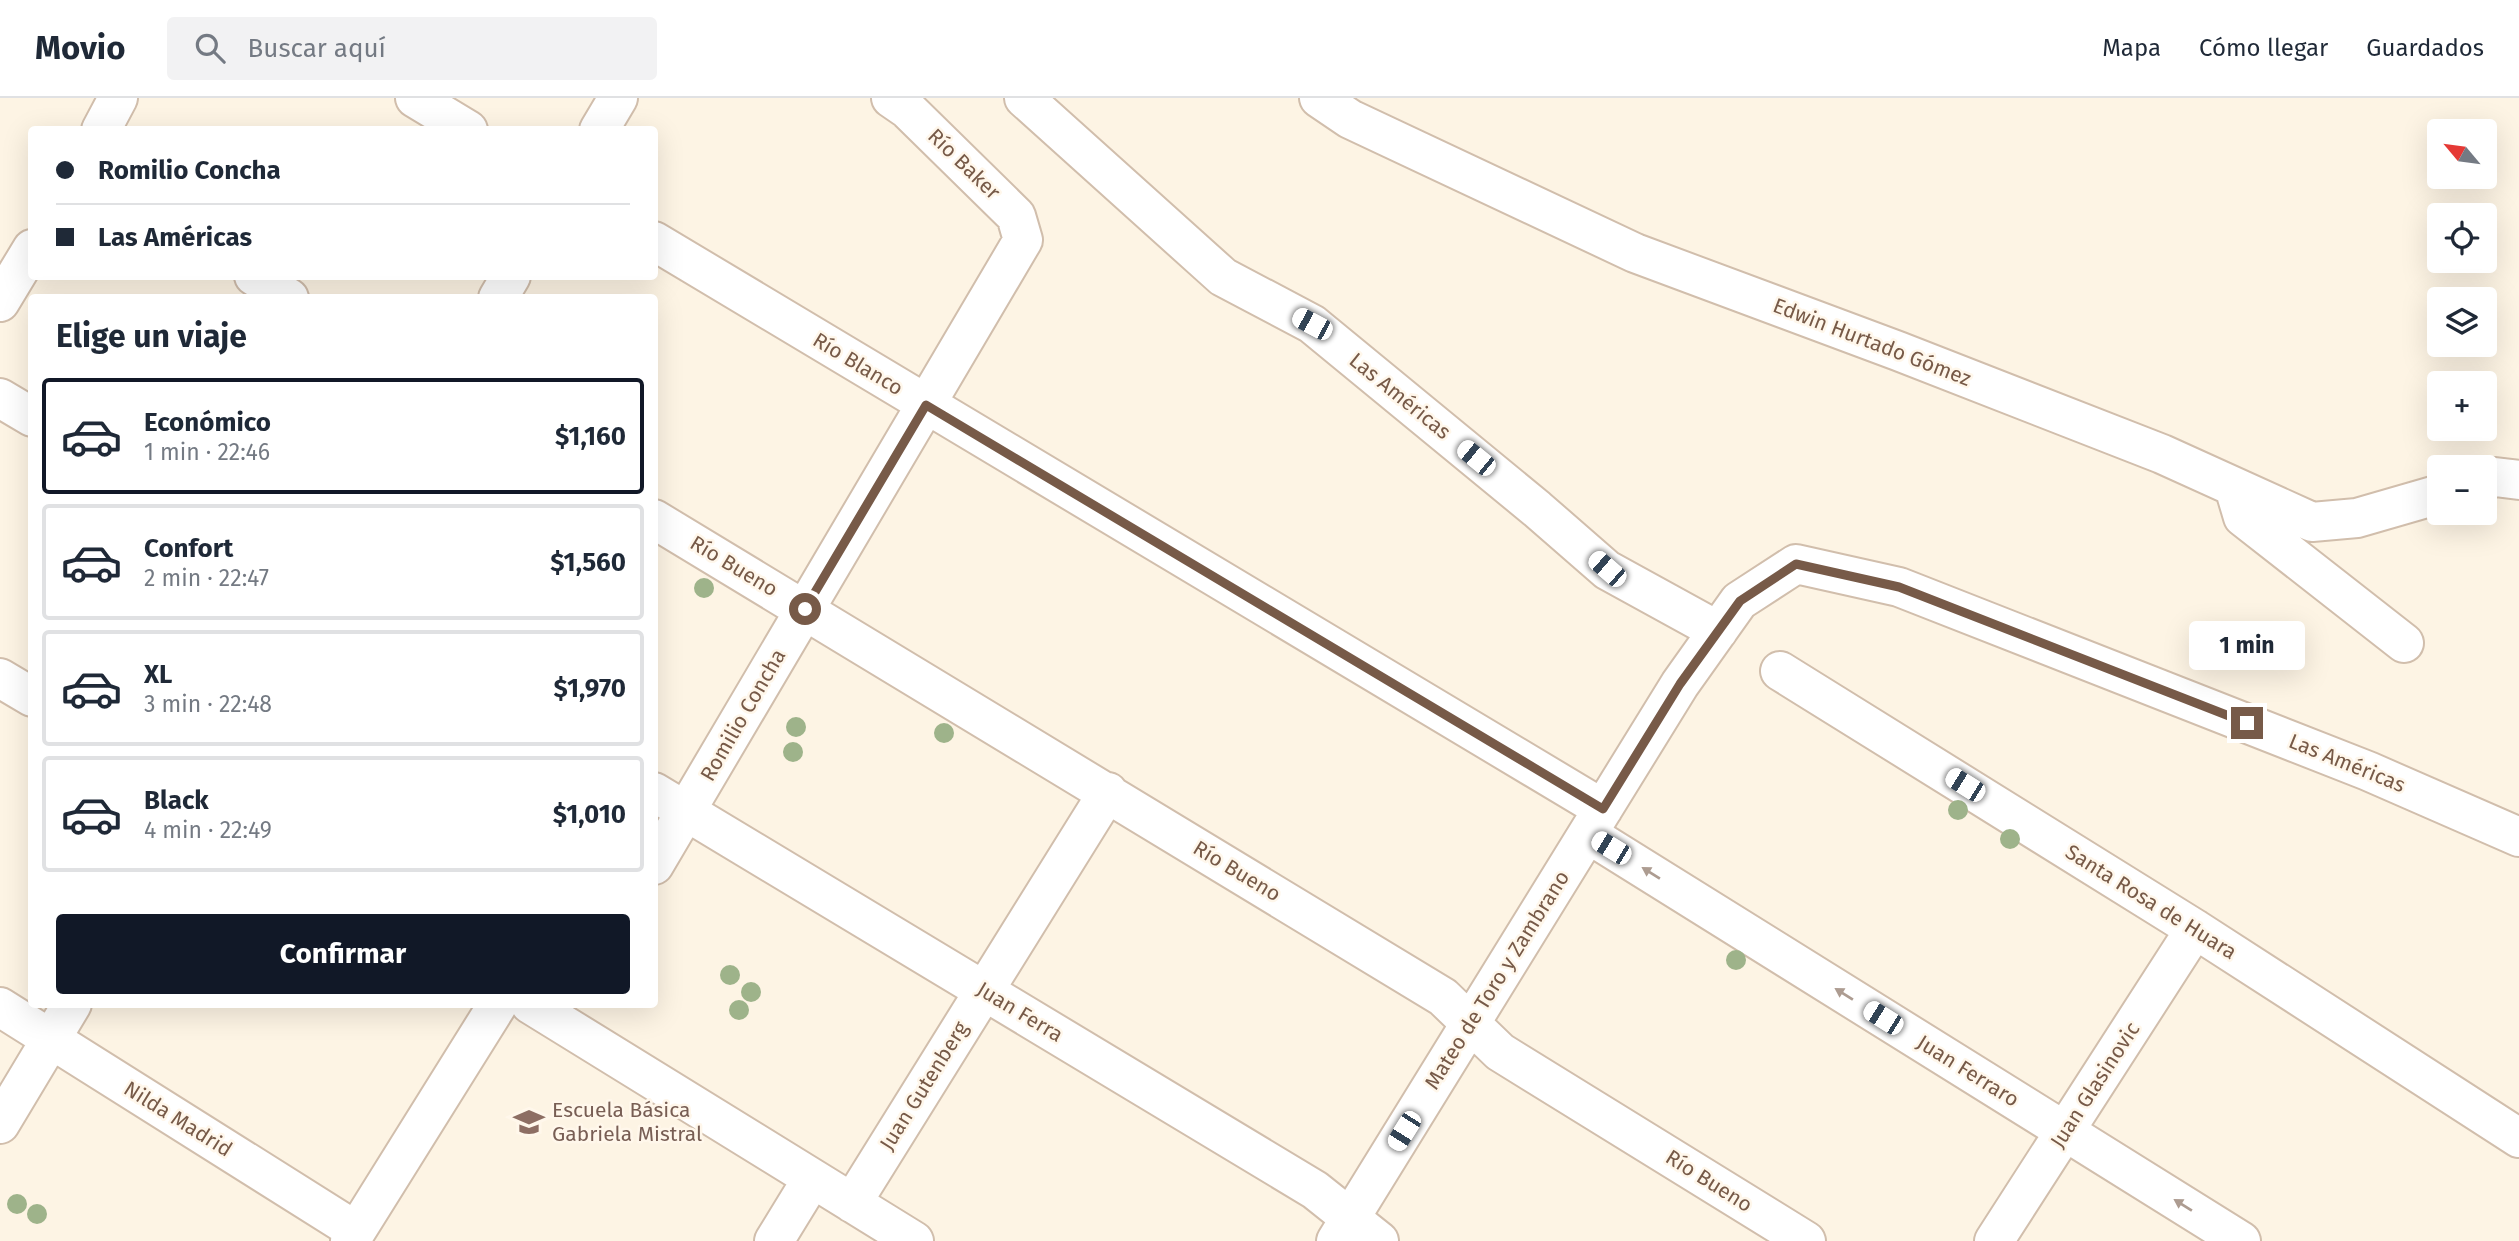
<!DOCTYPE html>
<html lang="es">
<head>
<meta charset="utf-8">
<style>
  :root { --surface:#fff; --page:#f2f2f3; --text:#1f2937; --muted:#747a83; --line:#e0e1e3; --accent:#111827 }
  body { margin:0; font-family:"Fira Sans",sans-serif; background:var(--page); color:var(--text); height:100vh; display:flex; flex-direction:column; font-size:26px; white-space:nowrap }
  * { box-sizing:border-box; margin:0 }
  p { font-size:23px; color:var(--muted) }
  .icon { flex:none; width:38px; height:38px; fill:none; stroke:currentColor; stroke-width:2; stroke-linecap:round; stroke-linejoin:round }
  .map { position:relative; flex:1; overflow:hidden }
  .sheet { position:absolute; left:28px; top:196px; width:630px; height:714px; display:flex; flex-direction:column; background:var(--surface); border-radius:7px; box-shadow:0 7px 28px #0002 }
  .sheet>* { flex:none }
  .hud { position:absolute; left:28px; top:28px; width:630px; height:154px; border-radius:7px; box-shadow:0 7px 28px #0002; display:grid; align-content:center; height:154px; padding:0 28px; background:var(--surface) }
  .needle { width:46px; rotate:299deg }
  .fabs { position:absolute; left:2427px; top:21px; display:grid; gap:14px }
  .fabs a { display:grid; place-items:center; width:70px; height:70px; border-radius:7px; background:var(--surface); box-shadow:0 7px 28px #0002; font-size:35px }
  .end { position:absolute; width:32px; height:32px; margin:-16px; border:9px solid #775a48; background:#fff; box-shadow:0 0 0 4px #fff }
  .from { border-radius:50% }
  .bubble { position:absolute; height:49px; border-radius:7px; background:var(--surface); box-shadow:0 7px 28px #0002; font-size:23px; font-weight:700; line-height:49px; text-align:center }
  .car { position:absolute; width:21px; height:42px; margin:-21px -10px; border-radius:9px; box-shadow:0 0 5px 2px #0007; background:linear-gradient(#fff 24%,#345 0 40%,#fff 0 76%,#345 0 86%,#fff 0) }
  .hud b { display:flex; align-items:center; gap:24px; height:66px; font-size:26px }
  .hud b+b { border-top:2px solid var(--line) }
  .hud i { width:18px; height:18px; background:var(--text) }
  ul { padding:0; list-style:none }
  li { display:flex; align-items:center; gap:21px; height:116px; margin:0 14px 10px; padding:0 14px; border:4px solid var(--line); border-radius:7px }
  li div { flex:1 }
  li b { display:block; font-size:26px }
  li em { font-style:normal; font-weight:700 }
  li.active { border-color:var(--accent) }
  li>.icon { width:63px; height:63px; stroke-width:1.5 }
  h2 { padding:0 28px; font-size:32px; line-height:84px }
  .primary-button { display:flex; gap:14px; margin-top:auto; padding:14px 28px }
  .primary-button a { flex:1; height:80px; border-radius:7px; background:var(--accent); color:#fff; font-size:28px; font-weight:700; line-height:80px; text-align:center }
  header { display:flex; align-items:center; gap:42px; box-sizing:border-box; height:98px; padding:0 35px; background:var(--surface); border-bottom:2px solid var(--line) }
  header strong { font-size:33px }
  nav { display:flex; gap:38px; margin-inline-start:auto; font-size:24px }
  .search { width:490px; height:63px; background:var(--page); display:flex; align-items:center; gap:18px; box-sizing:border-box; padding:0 24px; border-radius:7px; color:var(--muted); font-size:26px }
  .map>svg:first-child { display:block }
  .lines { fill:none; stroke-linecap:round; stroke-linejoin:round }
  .street-casing { stroke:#d1beac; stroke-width:42 }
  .street { stroke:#fff; stroke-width:38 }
  .tree { fill:#9eb38a }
  .oneway { fill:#ad9c91 }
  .route { stroke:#775a48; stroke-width:9 }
  .labels { text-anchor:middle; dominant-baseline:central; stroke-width:5; stroke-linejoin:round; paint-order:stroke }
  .street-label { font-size:21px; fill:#775a48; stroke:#fff7eb }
  .education-label { font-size:21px; fill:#785e54; stroke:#fff7eb; text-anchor:start }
</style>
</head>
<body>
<header>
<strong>Movio</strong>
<div class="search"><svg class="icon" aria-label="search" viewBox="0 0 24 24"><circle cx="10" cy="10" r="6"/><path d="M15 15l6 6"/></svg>Buscar aquí</div>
<nav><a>Mapa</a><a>Cómo llegar</a><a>Guardados</a></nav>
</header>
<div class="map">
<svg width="2519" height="1143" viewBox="0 0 2519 1143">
  <rect width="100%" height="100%" fill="#fdf4e4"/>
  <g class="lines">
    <g class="street-casing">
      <path id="street" d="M415 0 468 32
        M1024 0 1223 179 1312 226 1537 411 1607 472 1718 533
        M1319 0 1350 21 1635 155 1898 253 2162 356 2312 424 2357 420 2440 396
        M101 32 118 0
        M599 32 618 0
        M654 143 1603 711
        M254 178 289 200
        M498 200 511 178
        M0 204 32 151
        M0 300 32 319
        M2485 382 2495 379 2519 382
        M2234 389 2243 419 2404 545
        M654 421 1443 899 1500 954 1806 1143
        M1780 573 2195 831 2519 1040
        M0 580 32 599
        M654 694 1315 1092 1379 1143
        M1588 736 2241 1143
        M654 767 1023 142 1016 118 907 11 891 0
        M530 906 914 1143
        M0 909 356 1133
        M0 1026 72 906
        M852 1105 1108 694
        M350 1143 498 906
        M774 1143 812 1081
        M1336 1143 1680 586 1739 503 1796 466 1899 489 2368 673 2519 739
        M1994 1143 2195 831"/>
    </g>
    <use href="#street" class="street"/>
  </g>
  <g class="tree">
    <circle cx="704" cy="490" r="10"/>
    <circle cx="796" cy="629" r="10"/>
    <circle cx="944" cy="635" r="10"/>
    <circle cx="793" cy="654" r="10"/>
    <circle cx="1958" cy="712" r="10"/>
    <circle cx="2010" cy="741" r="10"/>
    <circle cx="1736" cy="862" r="10"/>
    <circle cx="730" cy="877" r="10"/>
    <circle cx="751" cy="894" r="10"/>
    <circle cx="739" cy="912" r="10"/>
    <circle cx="17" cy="1106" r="10"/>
    <circle cx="37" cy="1116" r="10"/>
  </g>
  <defs><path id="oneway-solid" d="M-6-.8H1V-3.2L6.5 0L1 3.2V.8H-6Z" transform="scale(1.75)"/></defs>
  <g class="oneway">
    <use href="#oneway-solid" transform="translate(1651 775) rotate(-148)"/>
    <use href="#oneway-solid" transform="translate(1844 896) rotate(-148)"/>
    <use href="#oneway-solid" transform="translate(2183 1107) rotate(-148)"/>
  </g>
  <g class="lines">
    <path class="route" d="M805 511 926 307 1603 711 1680 586 1740 503 1796 466 1899 489 2247 625"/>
  </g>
  <defs>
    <g id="school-bare" transform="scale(2.415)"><path d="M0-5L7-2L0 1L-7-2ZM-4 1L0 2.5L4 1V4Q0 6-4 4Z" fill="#8d6e63" stroke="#fff7eb" stroke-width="2.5" paint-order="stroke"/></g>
  </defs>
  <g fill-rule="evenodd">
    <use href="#school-bare" x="529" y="1024"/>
  </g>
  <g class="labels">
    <g class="street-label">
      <text transform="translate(964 66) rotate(44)">Río Baker</text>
      <text transform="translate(1872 244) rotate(21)">Edwin Hurtado Gómez</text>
      <text transform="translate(858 266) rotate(31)">Río Blanco</text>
      <text transform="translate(1400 298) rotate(39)">Las Américas</text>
      <text transform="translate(734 468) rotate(31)">Río Bueno</text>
      <text transform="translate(743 617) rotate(-60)">Romilio Concha</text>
      <text transform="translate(2347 665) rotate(22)">Las Américas</text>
      <text transform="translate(1237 773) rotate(31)">Río Bueno</text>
      <text transform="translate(2151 804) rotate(32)">Santa Rosa de Huara</text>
      <text transform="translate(1497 882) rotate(-58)">Mateo de Toro y Zambrano</text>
      <text transform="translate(1020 914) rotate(31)">Juan Ferra</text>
      <text transform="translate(1968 973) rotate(32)">Juan Ferraro</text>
      <text transform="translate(2095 987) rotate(-57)">Juan Glasinovic</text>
      <text transform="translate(924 988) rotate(-58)">Juan Gutenberg</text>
      <text transform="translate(178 1021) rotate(32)">Nilda Madrid</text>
      <text transform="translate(1709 1083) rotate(32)">Río Bueno</text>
    </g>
    <g class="education-label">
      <text x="552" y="1012">Escuela Básica<tspan x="552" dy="24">Gabriela Mistral</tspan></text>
    </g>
  </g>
</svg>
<div class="fabs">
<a><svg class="needle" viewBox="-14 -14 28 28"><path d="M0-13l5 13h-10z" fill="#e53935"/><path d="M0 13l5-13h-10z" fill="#747a83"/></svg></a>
<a><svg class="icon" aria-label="locate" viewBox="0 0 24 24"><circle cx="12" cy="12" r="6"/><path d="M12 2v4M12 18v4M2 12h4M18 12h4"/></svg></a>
<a><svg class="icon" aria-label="layers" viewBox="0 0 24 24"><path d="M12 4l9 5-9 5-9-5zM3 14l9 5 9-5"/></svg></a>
<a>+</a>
<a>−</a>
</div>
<i class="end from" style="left:805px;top:511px"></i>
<i class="end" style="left:2247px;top:625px"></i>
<div class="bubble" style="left:2189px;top:523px;width:116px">1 min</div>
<i class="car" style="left:1312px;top:226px;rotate:298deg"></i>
<i class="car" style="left:1476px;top:360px;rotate:309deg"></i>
<i class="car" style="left:1607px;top:471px;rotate:311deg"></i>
<i class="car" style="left:1965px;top:687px;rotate:302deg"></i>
<i class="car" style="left:1611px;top:750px;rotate:301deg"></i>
<i class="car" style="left:1883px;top:920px;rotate:302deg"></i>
<i class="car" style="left:1404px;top:1033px;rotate:212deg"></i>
<div class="hud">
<b><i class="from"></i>Romilio Concha</b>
<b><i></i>Las Américas</b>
</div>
<section class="sheet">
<h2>Elige un viaje</h2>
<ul>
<li class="active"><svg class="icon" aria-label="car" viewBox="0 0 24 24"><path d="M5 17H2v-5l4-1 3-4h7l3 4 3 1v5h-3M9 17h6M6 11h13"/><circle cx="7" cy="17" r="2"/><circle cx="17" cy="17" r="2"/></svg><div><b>Económico</b><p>1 min · 22:46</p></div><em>$1,160</em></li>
<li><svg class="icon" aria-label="car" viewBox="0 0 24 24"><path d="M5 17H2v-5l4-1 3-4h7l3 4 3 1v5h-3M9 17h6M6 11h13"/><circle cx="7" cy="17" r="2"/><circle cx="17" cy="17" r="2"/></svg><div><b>Confort</b><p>2 min · 22:47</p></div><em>$1,560</em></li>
<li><svg class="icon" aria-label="car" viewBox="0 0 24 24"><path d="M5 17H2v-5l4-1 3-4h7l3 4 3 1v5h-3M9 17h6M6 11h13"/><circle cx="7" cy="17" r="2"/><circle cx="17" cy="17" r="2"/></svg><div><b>XL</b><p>3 min · 22:48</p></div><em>$1,970</em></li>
<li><svg class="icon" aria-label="car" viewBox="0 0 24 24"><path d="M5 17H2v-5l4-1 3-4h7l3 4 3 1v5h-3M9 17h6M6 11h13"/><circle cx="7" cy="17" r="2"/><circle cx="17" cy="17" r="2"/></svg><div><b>Black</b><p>4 min · 22:49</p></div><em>$1,010</em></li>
</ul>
<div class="primary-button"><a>Confirmar</a></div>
</section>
</div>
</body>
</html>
